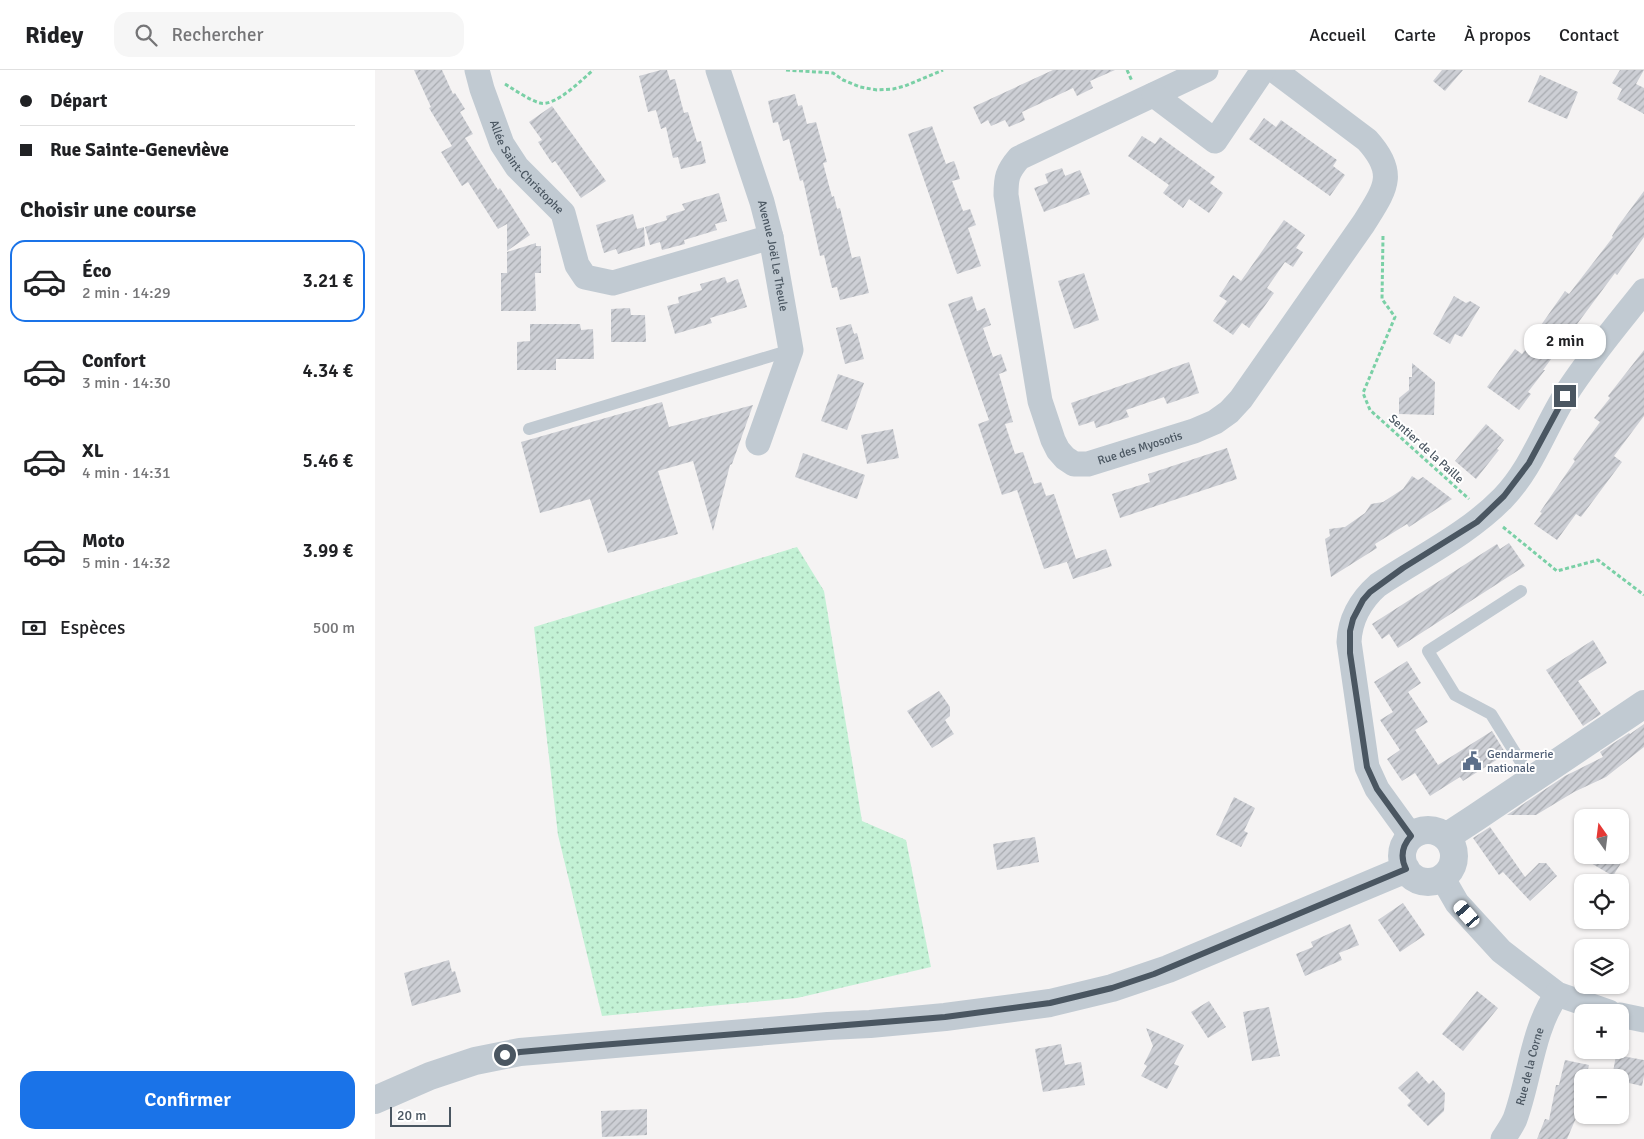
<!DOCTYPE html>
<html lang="fr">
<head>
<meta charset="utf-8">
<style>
  :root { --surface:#fff; --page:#f6f6f6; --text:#202124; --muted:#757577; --line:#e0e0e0; --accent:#1a73e8 }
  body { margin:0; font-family:Signika,sans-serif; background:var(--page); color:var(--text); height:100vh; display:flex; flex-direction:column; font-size:19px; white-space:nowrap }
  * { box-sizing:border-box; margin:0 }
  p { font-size:16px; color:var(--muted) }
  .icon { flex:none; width:28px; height:28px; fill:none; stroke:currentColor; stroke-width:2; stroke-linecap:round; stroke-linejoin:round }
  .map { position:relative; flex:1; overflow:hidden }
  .sheet { display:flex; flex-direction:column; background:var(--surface); width:375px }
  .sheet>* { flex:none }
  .hud { display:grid; align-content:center; height:110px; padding:0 20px; background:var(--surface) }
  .needle { width:32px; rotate:346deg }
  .tools { position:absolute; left:1199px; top:739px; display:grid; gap:10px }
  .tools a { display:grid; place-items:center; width:55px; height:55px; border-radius:10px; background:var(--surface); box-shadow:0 1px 4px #0004; font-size:25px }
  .scale { position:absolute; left:15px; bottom:12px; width:61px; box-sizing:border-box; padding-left:5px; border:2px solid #4a5661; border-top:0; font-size:14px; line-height:18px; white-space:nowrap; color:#4a5661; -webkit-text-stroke:4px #fff; paint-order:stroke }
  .end { position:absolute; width:22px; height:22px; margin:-11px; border:6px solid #4a5661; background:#fff; box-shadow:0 0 0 2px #fff }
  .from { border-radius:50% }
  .bubble { position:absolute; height:35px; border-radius:15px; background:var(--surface); box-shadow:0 1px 4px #0004; font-size:16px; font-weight:600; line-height:35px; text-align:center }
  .car { position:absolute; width:15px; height:30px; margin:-15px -8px; border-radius:6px; box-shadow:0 0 4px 1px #0007; background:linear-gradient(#fff 24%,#345 0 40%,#fff 0 76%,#345 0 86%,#fff 0) }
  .hud b { display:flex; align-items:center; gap:18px; height:48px; font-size:19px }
  .hud b+b { border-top:1px solid var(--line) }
  .hud i { width:12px; height:12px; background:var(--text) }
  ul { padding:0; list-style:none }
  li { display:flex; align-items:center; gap:15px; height:82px; margin:0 10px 8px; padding:0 10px; border:2px solid transparent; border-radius:15px }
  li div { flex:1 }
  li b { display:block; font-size:19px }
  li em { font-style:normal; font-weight:600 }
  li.current { border-color:var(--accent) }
  li>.icon { width:45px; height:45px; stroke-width:1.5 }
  h2 { padding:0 20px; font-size:22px; line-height:60px }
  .pay { display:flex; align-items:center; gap:12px; height:55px; padding:0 20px; font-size:19px }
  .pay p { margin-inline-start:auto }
  .button { display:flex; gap:10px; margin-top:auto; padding:10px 20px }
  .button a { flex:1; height:58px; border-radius:15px; background:var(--accent); color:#fff; font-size:20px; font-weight:600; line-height:58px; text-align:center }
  header { display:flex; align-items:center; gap:30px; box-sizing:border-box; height:70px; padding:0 25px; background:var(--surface); border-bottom:1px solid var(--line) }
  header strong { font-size:24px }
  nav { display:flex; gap:28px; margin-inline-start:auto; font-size:18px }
  .search { width:350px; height:45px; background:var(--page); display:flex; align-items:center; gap:12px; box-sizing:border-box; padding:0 18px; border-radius:15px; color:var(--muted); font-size:19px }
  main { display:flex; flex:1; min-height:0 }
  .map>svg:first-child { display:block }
  .green { fill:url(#green-dots) }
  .building { fill:url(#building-hatch) }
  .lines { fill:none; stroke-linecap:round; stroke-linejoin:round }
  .path { stroke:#7ad0a6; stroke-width:3; stroke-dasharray:4 2.5; stroke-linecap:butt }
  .service { stroke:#c1cad2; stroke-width:12 }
  .minor { stroke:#c1cad2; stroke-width:25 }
  .tertiary { stroke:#c1cad2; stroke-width:28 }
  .route { stroke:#4a5661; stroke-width:6 }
  .labels { text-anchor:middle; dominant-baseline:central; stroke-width:4; stroke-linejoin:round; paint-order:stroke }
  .street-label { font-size:12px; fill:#4a5661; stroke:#fff }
  .service-label { font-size:12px; fill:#4e5e75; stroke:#fff; text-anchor:start }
</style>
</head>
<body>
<header>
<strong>Ridey</strong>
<div class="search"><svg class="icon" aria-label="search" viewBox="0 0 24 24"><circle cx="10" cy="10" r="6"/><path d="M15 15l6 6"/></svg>Rechercher</div>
<nav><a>Accueil</a><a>Carte</a><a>À propos</a><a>Contact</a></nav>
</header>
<main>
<section class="sheet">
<div class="hud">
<b><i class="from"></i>Départ</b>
<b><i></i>Rue Sainte-Geneviève</b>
</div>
<h2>Choisir une course</h2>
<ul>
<li class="current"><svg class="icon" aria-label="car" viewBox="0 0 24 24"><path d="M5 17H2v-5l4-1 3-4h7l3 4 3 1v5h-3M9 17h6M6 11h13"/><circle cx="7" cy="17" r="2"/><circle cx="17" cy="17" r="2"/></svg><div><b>Éco</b><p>2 min · 14:29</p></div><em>3.21 €</em></li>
<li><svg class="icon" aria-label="car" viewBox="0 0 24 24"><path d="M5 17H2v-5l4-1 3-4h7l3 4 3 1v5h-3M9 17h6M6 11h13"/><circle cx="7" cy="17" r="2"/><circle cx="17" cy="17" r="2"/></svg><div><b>Confort</b><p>3 min · 14:30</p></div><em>4.34 €</em></li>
<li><svg class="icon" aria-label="car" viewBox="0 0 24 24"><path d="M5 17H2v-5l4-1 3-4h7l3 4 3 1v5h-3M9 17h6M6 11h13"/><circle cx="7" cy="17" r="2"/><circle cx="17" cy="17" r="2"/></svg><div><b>XL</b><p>4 min · 14:31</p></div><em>5.46 €</em></li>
<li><svg class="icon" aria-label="car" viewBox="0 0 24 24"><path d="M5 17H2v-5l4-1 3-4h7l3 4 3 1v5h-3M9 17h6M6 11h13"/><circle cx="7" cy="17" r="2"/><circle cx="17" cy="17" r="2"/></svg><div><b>Moto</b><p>5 min · 14:32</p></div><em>3.99 €</em></li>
</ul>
<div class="pay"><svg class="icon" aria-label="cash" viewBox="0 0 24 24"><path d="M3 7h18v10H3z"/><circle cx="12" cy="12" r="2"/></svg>Espèces<p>500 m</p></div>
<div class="button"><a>Confirmer</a></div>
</section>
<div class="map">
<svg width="1269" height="1069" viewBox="0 0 1269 1069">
  <defs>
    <pattern id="green-dots" width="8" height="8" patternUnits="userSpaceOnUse" patternTransform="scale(1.25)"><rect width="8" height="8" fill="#c3f1d5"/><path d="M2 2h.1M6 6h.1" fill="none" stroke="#a0c6b0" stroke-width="1.8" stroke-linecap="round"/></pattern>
    <pattern id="building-hatch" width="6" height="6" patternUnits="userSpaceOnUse" patternTransform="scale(1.25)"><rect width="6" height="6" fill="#cdcfd5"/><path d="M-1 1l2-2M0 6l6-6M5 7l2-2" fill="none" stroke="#a8abb0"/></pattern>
  </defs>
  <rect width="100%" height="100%" fill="#f5f3f3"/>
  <path class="green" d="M422 477 449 521 487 751 531 770 556 897 422 928 227 946 183 765 159 557Z"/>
  <path class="building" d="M39 0H67L78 24 80 23 90 39 85 42 98 64 90 68 123 120 125 118 155 165 132 181V154L123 159 93 112 87 116 66 82 77 76 54 38 56 37Z
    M286 0H292L295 10 300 9 309 43 313 42 322 72 326 71 331 93 306 99 303 87 298 88 291 57 286 59 281 40 273 42 264 6Z
    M678 0H740L715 11 718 18 702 26 698 18 647 42 650 50 634 57 630 50 616 56 613 50 606 54 598 37Z
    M1067 0H1088L1070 21 1058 11Z
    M1245 0H1269L1261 14 1269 18V44L1242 29 1247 19 1237 13Z
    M1165 5 1203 22 1192 49 1153 32Z
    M420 24 423 36 427 35 432 54 441 52 452 92 448 93 457 127 459 126 462 139 465 138 477 188 485 186 494 223 465 230 462 217 457 218 449 185 445 186 428 110 425 111 414 69 408 71 403 52 398 53 393 31Z
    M177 36 231 111 206 128 180 91 177 93 163 72 167 70 154 52Z
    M889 48 901 57 906 50 962 90 958 96 970 105 955 126 874 69Z
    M557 56 571 94 579 91 582 99 585 109 577 111 588 141 595 139 601 155 593 158 606 196 582 204 533 64Z
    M767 66 780 74 785 67 840 107 835 113 848 123 834 143 814 129 808 138 788 123 794 115 753 86Z
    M687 98 690 106 705 100 715 124 669 142 659 118 673 113 670 104Z
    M1269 121V167L1242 205 1240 203 1168 300H1170L1153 322 1156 324 1144 340 1112 317 1140 279 1147 284 1166 259 1164 258 1190 221 1194 224 1238 167 1237 166 1243 156Z
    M344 123 352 151 340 154 342 160 309 170 310 174 287 180 285 172 275 175 270 157 292 150 291 146 310 140 307 134Z
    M258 144 262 159 269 157 270 176 243 184 241 179 229 183 221 155Z
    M909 150 930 165 921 178 928 182 918 197 910 192 892 218 899 223 874 258 867 253 858 265 838 251 852 231 844 226 858 205 866 211Z
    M161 173V176H166V203H160L161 241H126V203H132V182Z
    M709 203 724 250 699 259 683 211Z
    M350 207 352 213 363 209 372 237 335 248 337 253 300 264 292 236 304 233 303 227 327 220 325 214Z
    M597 226 602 241 610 238 616 255 608 258 618 287 626 284 632 301 624 304 638 352 630 354 640 384 648 382 659 414 666 412 671 426 679 424 701 489 669 499 642 420 627 425 603 354 614 350 573 234Z
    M1079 226 1091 233 1095 231 1105 237 1087 267 1080 264 1075 274 1058 264Z
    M255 238 256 245H270L271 272H236V239Z
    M155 254H205L206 260 218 259 219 289H181V300H142V272L155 271Z
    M476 254 479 264 482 263 489 289 470 294 461 258Z
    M1269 280V346L1239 386 1247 392 1206 447 1201 444 1182 470 1159 454 1167 443 1165 442 1200 391 1198 389 1225 352 1219 348 1235 328 1233 326Z
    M814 292 824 323 792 334 789 327 751 340 754 347 721 358 719 351 704 356 696 333Z
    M1037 293 1060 312 1059 345 1024 344V328L1034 320V307H1037Z
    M463 304 489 313 472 360 446 351Z
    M287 332 294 357 378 335 357 394 355 395 338 461 318 391 283 401 303 464 233 483 215 429 165 443 146 372Z
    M1111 354 1129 370 1122 379 1124 380 1101 409 1080 391Z
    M518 359 524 388 492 394 486 365Z
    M852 378 862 409 745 448 737 424 775 412 773 404Z
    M428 383 490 405 482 429 420 407Z
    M1037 406 1043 410 1048 407 1077 429 1034 457 1032 454 1000 474 1002 478 956 507 950 469 955 466 954 459 970 457 990 443 996 434 1008 432 1028 419Z
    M1134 473 1150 496 1023 578 1014 564 1007 569 997 554 1122 474 1125 479Z
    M731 479 737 496 698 509 692 492Z
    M1218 570 1232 593 1203 611 1226 644 1208 656 1171 600Z
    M1032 591 1046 613 1033 622 1053 652 1040 660 1063 695 1117 661 1131 684 1088 711 1085 707 1055 726 1040 703 1027 711 1012 689 1025 680 1005 650 1018 642 999 612Z
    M564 621 575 637V646L570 650 579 664 557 678 532 641Z
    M1269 654V677L1231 707 1199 722 1161 745H1132L1190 706 1228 687 1225 682 1254 663 1255 664Z
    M859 727 880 738 869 761 873 763 866 777 841 765Z
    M1115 757 1150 807 1164 793H1171L1182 806 1155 831 1128 802 1124 805 1098 768Z
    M660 767 664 792 622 800 618 774Z
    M1202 785H1251L1238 806Z
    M1028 833 1050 865 1025 882 1003 850Z
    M975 854 984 875 964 883 967 890 930 906 921 884 938 877 936 872Z
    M74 890 77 902 80 901 86 922 37 936 29 903Z
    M1102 921 1123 938 1088 981 1067 964Z
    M834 931 851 957 833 968 816 942Z
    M894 937 905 986 877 991 868 942Z
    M771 958 809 975 799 994 804 996 792 1019 766 1006 772 996 769 994 778 976Z
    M686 974 690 995 706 992 710 1015 668 1022 660 979Z
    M1241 985 1269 990V1006L1267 1016 1245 1011V1008H1237Z
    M1190 990 1214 995 1211 1008H1208V1025L1204 1041 1192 1069H1162L1170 1049 1174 1050 1181 1015H1184Z
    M1042 1001 1054 1014 1058 1010 1070 1023 1069 1041 1053 1056 1032 1035 1036 1031 1023 1018Z
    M272 1039V1065L227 1067 226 1041Z"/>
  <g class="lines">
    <path class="path" d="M411 0 458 3 468 10 485 17 502 20 518 19 530 16 568 0
      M752 0 757 11
      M130 14C138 19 156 31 165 33 180 37 208 9 218 0
      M1008 166 1007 229 1020 247 988 323 995 340 1094 429
      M1128 457 1182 501 1223 490 1269 525"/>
    <path class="service" d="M154 359 416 280
      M1146 521 1053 581 1080 625 1116 644 1157 710"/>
    <g class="minor">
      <path id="s1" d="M102 0 107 19 127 74 142 97 188 143 202 195 210 207 238 213 396 167"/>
      <path id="s2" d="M343 0 387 132 396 167 416 280 383 373"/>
      <path id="s3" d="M831 0 644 88C632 102 631 108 631 125L665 331 678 370 683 380 690 388 699 394H713L819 361 840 352 854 342 866 329 989 153C1010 119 1023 104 992 70L899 0"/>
      <path d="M779 25 840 71 888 0"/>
      <path d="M1036 766 1002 719 992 697 974 572C975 549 986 530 1003 515 1045 487 1093 464 1128 428 1157 398 1169 359 1191 324 1214 288 1242 255 1269 221"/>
      <path d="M1067 807 1082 833 1126 881 1182 924 1234 942"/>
      <path d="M1245 945 1269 950"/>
      <path id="s4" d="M1128 1069C1132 1063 1137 1056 1140 1049 1155 1008 1157 960 1182 924"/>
    </g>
    <path class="tertiary" d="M1027 786a26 26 0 1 1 52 0a26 26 0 1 1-52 0Z
      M1071 767 1100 748 1269 634
      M0 1030 55 1006 100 991 145 982 453 956 495 954 570 947 675 933 737 918 793 899 1031 799"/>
  </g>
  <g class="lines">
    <path class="route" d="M130 985 145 982 213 976 570 947 675 933 737 918 779 904 1031 799C1025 787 1027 776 1036 766L1002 719 992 697 975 583V561L978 549 988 530 995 522 1028 498 1102 452 1129 426 1154 393 1190 326"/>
  </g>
  <defs>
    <g id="civic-bare" transform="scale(1.5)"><path d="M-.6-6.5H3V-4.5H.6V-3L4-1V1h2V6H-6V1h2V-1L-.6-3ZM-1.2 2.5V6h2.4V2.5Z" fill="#5c6f8a" stroke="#fff" stroke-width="2.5" paint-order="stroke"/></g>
  </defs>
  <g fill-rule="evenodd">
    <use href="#civic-bare" x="1097" y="691"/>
  </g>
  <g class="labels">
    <g class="street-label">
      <text stroke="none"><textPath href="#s1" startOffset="111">Allée Saint-Christophe</textPath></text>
      <text stroke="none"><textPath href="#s2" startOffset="194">Avenue Joël Le Theule</textPath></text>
      <text stroke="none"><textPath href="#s3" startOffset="598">Rue des Myosotis</textPath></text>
      <text transform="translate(1051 379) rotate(42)">Sentier de la Paille</text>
      <text stroke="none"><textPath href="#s4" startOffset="78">Rue de la Corne</textPath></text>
    </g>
    <g class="service-label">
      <text x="1112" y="684">Gendarmerie<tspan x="1112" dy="14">nationale</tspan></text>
    </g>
  </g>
</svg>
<div class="tools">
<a><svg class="needle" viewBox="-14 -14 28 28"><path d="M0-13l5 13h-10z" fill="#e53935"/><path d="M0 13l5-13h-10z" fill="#757577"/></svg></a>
<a><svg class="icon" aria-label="locate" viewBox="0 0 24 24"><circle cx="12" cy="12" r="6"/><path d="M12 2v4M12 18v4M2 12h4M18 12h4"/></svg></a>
<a><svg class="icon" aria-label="layers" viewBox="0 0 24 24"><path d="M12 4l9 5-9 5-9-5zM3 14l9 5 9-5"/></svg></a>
<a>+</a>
<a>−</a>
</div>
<div class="scale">20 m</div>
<i class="end from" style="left:130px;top:985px"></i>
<i class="end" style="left:1190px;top:326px"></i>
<div class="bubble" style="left:1149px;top:254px;width:82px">2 min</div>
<i class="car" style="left:1092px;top:844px;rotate:319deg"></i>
</div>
</main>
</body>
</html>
